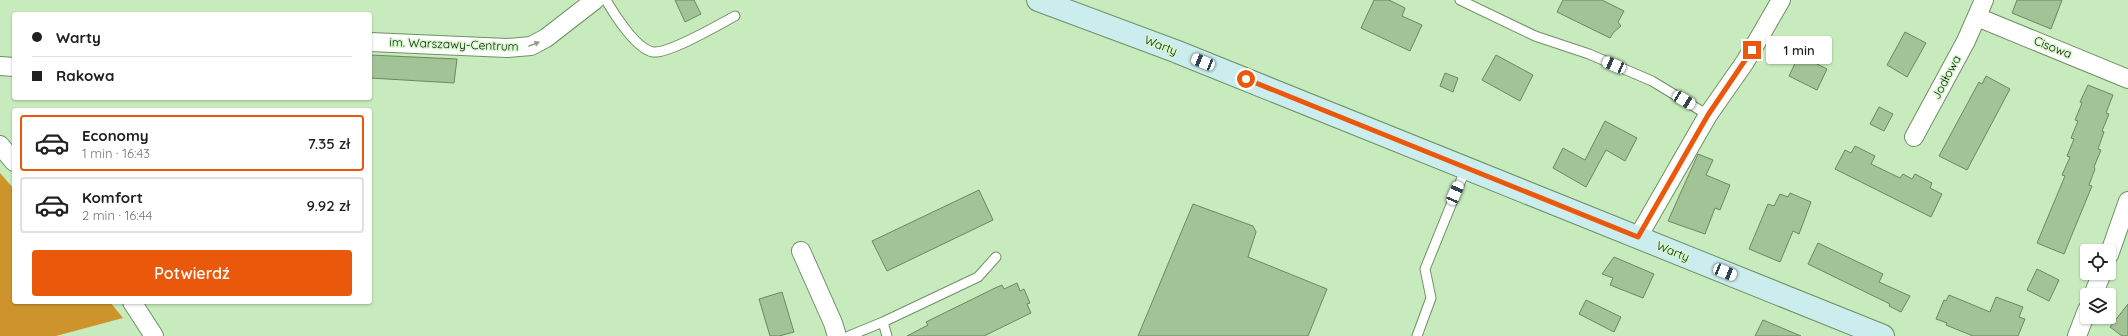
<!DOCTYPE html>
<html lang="pl">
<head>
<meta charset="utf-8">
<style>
  :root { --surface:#fff; --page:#f6f6f6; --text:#202124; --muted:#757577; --line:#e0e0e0; --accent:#ea580c }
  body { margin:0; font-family:Quicksand,sans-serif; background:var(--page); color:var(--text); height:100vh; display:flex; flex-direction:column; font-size:15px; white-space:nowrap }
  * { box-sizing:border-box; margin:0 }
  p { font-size:13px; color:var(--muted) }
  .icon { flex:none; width:22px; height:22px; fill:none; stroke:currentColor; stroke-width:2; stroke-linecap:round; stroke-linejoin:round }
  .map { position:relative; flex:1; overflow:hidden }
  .details { position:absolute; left:12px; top:108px; width:360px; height:196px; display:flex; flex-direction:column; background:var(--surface); border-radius:4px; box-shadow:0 1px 3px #0004 }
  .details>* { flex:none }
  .guide { position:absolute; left:12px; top:12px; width:360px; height:88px; border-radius:4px; box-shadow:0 1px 3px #0004; display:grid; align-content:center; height:88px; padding:0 20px; background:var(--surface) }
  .controls { position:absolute; left:2080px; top:244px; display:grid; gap:8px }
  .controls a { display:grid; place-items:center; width:36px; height:36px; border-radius:4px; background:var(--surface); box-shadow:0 1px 3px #0004; font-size:20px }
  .end { position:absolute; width:18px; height:18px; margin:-9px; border:5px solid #ea580c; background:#fff; box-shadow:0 0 0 2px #fff }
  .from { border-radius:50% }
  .bubble { position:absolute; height:28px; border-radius:4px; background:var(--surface); box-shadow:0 1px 3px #0004; font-size:13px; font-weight:600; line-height:28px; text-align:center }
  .car { position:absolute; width:12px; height:24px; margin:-12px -6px; border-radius:5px; box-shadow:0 0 3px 1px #0007; background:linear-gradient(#fff 24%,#345 0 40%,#fff 0 76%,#345 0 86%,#fff 0) }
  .guide b { display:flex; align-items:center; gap:14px; height:38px; font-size:15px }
  .guide b+b { border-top:1px solid var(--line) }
  .guide i { width:10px; height:10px; background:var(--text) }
  ul { padding:7px 0 0; list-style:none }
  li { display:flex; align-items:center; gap:12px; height:56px; margin:0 8px 6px; padding:0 12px; border:2px solid var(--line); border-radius:4px }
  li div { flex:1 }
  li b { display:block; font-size:15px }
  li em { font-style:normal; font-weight:600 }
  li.on { border-color:var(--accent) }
  li>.icon { width:36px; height:36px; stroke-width:1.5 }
  .primary-button { display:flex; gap:8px; margin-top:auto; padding:8px 20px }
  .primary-button a { flex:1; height:46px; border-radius:4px; background:var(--accent); color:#fff; font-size:16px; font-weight:600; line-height:46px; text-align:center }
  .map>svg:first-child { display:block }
  .forest { fill:#cc942a }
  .building { fill:#a1c396; stroke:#69895f }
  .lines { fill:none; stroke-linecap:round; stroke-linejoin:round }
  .service-casing { stroke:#6f9065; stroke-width:11 }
  .minor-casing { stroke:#6f9065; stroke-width:20 }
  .secondary-casing { stroke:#6f9065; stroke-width:24 }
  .service { stroke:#fff; stroke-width:9 }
  .minor { stroke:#fff; stroke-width:18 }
  .secondary { stroke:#cbedee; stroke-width:22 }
  .oneway { fill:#939991 }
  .route { stroke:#ea580c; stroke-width:5 }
  .labels { text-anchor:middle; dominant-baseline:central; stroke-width:3; stroke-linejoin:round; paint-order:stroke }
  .street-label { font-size:12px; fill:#0f1c0b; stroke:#d5f8ca }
</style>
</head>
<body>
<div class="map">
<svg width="2128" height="336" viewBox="0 0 2128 336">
  <rect width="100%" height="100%" fill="#c8ebbd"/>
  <path class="forest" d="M0 173 14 189V302H110L123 318 56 336H0Z"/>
  <path class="building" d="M675 0H694L701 14 685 22Z
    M1374 0H1389L1405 8 1402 16 1422 25 1410 51 1361 28Z
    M1563 0H1602L1624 11 1618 22 1621 26 1614 32 1610 38 1557 12Z
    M2017 0H2062L2051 29 2012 13Z
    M1905 32 1926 43 1907 77 1887 65Z
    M370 55 457 59 454 83 370 78Z
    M1496 55 1533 75 1520 101 1482 80Z
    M1799 55 1827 69 1817 90 1789 76Z
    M1445 73 1458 78 1453 92 1440 86Z
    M1986 76 2010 89 1967 170 1939 156 1979 82 1982 84Z
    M2088 85 2113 95 2106 113 2109 114 2102 131 2104 132 2098 149 2101 150 2094 167 2095 169 2089 185 2092 186 2064 254 2037 243 2065 176 2062 175 2070 157 2067 156 2074 139 2071 138 2078 121 2075 120 2082 103 2080 102Z
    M1879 107 1893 114 1884 131 1870 124Z
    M1605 121 1637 138 1625 161 1606 150 1586 187 1553 168 1563 148 1585 160Z
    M1855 146 1875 156 1871 164 1900 178 1903 174 1912 179 1915 174 1932 183 1930 188 1942 194 1931 217 1835 169 1845 150 1851 153Z
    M1698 154 1713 160 1706 175 1730 185 1720 210 1715 208 1705 234 1668 221Z
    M979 190 993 220 887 271 872 241Z
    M1790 193 1811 202 1799 234 1793 231 1780 262 1749 249 1768 204 1774 206 1780 194 1788 197Z
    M1193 204 1253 226 1256 232 1248 257 1327 289 1308 336H1138Z
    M1818 243 1883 274 1879 282 1910 296 1901 312 1889 306 1890 304 1808 264Z
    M1614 257 1654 274 1643 298 1610 285 1613 278 1602 274Z
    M2037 269 2059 280 2049 301 2027 290Z
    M1017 283 1020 291 1024 289 1030 303 1027 304 1031 313 984 336H907L928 325 926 322 995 288 1002 285 1004 289Z
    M782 292 794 332 779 336H770L759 299Z
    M1949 295 1990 312 1996 297 2023 307 2019 317 2025 319 2018 336H1973L1946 325 1947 323 1936 319 1944 300 1946 301Z
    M1586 300 1621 317 1614 332 1579 314Z
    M2128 304V336H2122L2110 327Z
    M1763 320 1801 336H1755Z"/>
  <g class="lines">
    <g class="service-casing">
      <path id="service" d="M606 0C614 14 636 49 653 52 669 54 718 25 735 16
        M1460 0 1535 36 1589 54 1652 81 1708 115
        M883 322 887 336
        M849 336 883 322 978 277 996 257
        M1417 336 1431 298 1425 269 1466 168"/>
    </g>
    <g class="minor-casing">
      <path id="minor" d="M1977 17 2128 79
        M370 42 507 48 531 46 546 38 595 0
        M0 66 14 67
        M1914 137 1966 41 1984 0
        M0 145 14 162
        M1638 237 1708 115 1745 62 1781 0
        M801 251 833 323 837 336
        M2109 255 2128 201
        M2093 295 2102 273
        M132 302 154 336
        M2077 336 2087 310"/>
    </g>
    <g class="secondary-casing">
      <path id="secondary" d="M1038 0 1175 51 1883 336"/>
    </g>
    <use href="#service" class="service"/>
    <use href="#minor" class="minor"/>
    <use href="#secondary" class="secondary"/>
  </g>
  <defs><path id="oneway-solid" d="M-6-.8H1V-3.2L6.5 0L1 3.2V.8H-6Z"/></defs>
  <use class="oneway" href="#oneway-solid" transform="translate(534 44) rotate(-21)"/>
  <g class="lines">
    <path class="route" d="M1246 79 1638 237 1708 115 1752 50"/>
  </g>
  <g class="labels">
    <g class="street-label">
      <text transform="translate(454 44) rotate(2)">im. Warszawy-Centrum</text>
      <text transform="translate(1161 45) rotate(21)">Warty</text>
      <text transform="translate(2053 47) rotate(22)">Cisowa</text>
      <text transform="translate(1946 77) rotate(-62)">Jodłowa</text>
      <text transform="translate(1673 251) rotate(22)">Warty</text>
    </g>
  </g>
</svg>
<div class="controls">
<a><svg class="icon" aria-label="locate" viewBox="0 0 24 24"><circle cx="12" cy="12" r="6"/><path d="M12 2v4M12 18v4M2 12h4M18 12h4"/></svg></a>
<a><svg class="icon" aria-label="layers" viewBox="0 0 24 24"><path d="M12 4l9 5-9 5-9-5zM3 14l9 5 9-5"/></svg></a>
</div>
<i class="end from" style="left:1246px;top:79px"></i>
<i class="end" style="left:1752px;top:50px"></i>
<div class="bubble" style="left:1766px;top:36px;width:66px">1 min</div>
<i class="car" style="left:1203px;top:62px;rotate:292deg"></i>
<i class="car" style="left:1614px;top:65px;rotate:293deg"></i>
<i class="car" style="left:1684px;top:100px;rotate:121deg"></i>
<i class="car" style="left:1455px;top:193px;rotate:23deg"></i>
<i class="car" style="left:1725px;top:272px;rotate:112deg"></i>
<div class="guide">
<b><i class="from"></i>Warty</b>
<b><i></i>Rakowa</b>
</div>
<section class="details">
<ul>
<li class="on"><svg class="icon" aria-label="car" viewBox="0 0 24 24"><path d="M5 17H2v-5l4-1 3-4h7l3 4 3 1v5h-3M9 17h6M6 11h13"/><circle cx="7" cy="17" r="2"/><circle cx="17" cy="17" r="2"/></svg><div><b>Economy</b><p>1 min · 16:43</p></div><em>7.35 zł</em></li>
<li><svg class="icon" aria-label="car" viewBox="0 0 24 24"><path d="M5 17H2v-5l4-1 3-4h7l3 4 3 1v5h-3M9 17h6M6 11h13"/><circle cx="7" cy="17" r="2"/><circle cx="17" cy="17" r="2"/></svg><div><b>Komfort</b><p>2 min · 16:44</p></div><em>9.92 zł</em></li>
</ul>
<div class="primary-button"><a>Potwierdź</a></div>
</section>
</div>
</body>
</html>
